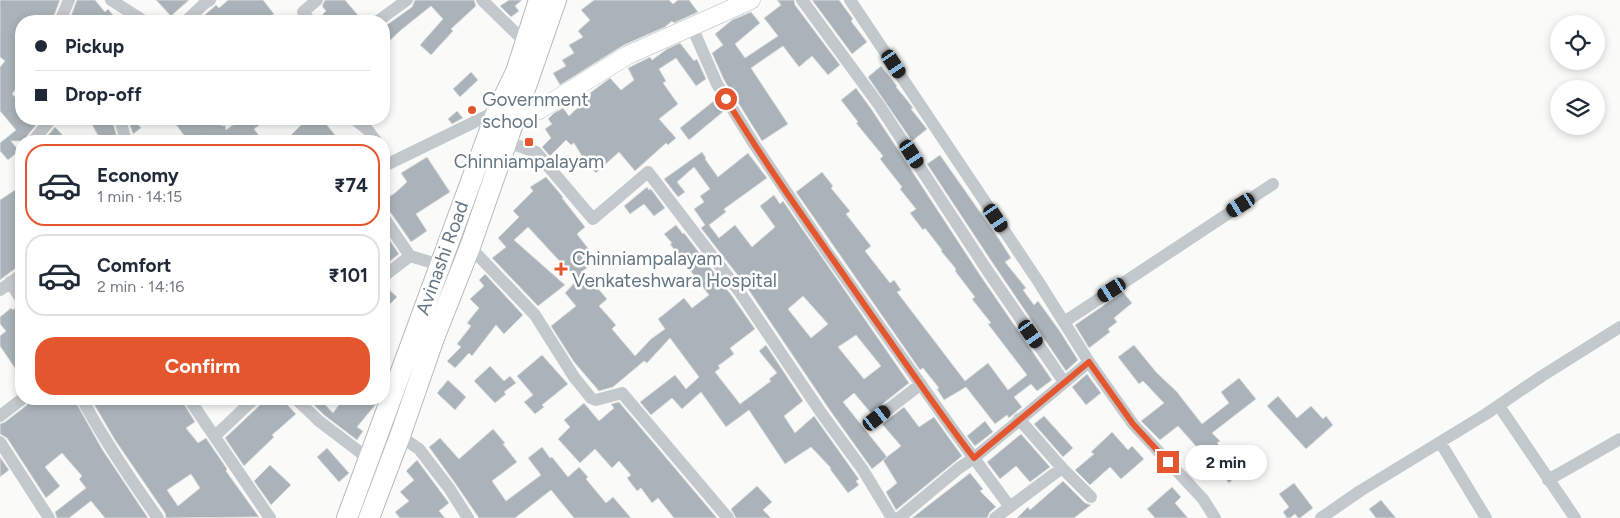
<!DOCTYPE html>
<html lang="en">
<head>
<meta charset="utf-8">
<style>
  :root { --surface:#fff; --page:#f6f6f7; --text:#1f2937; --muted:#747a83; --line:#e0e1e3; --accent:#e4572e }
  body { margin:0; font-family:Figtree,sans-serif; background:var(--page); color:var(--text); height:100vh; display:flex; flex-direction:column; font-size:19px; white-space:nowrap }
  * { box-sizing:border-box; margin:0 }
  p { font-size:16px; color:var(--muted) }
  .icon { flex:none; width:28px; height:28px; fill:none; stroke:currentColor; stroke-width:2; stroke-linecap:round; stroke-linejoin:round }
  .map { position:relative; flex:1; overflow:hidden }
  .details { position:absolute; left:15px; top:135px; width:375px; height:270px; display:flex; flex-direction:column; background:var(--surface); border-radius:20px; box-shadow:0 2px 8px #0003 }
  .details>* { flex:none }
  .top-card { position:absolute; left:15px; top:15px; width:375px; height:110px; border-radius:20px; box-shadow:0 2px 8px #0003; display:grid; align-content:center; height:110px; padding:0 20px; background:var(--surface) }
  .tools { position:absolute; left:1550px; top:15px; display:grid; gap:10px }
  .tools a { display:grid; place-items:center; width:55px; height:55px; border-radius:50%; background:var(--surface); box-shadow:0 2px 8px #0003; font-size:25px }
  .end { position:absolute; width:22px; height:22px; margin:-11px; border:6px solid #e4572e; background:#fff; box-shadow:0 0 0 2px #fff }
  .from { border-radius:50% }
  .bubble { position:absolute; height:35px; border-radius:18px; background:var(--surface); box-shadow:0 2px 8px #0003; font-size:16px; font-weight:700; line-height:35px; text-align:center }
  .car { position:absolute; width:15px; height:30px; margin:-15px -8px; border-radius:6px; box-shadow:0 0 4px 1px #0007; background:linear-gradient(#222 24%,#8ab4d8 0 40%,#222 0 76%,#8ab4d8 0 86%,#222 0) }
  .top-card b { display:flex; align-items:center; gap:18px; height:48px; font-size:19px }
  .top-card b+b { border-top:1px solid var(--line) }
  .top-card i { width:12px; height:12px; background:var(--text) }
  ul { padding:9px 0 0; list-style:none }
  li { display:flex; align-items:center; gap:15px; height:82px; margin:0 10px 8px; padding:0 10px; border:2px solid var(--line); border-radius:20px }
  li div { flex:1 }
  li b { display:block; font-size:19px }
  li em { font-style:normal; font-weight:700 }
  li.on { border-color:var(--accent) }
  li>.icon { width:45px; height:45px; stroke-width:1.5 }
  .action { display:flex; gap:10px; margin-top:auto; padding:10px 20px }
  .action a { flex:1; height:58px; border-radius:20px; background:var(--accent); color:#fff; font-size:20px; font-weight:700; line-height:58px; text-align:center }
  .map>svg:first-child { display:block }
  .building { fill:#aab3b9; stroke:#dcdcda; fill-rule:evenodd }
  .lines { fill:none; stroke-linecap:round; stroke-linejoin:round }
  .secondary-casing { stroke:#b3babf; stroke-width:19 }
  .primary-casing { stroke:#b5babe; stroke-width:22 }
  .street { stroke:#c3c8cc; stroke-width:12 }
  .secondary { stroke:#fff; stroke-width:18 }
  .primary { stroke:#fff; stroke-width:20 }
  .route { stroke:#e4572e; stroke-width:6 }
  .poi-dot { fill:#e4572e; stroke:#fff; stroke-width:2 }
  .labels { text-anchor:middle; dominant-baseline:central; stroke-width:5; stroke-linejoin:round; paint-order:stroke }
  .poi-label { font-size:19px; fill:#657683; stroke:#fff; text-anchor:start }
  .street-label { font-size:19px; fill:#657683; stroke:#fff }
</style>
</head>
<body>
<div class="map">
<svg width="1620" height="518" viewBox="0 0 1620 518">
  <rect width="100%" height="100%" fill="#fafaf8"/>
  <path class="building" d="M0 0H60L52 21H21V82L12 94 21 102V119H41L27 136 25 141H11L19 151 8 160 0 151V143L16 130 0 111V67L5 61 0 57Z
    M77 0H95L105 12 108 9 118 21H69Z
    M156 0H189L171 16Z
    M228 0H263L274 14 265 21H198L216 5 219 8Z
    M325 0H345L363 21H318V19L326 11 322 6Z
    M415 0H474L476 6 451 29 453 31 431 55 420 45 443 19 431 6 401 30 384 46V27L412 7Z
    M509 0H522L515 6 519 11 511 17 500 6Z
    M594 0H669L673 4 678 0H689L698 12 674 23 672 21 665 27 624 45 560 85 553 73 566 66 562 60 574 53 569 45 583 37 578 31 590 20 581 10Z
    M777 0H794L795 5 840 65 828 75 812 56 799 67 783 46 751 68 788 124 762 141 724 80 712 53 723 45 715 34 732 20 751 12 760 23 735 44 745 58 778 36 764 18 781 5Z
    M812 0H839L853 19 851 21 867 42 852 54Z
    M680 43 694 61 697 59 706 79 696 86 676 58 659 69 666 81 663 83 678 104 659 119 676 138 668 145 666 143 635 171 619 152 596 173 585 161 574 143 571 145 566 140 550 156 542 147 551 138 545 129 552 124 548 119 554 113 563 108 569 116 591 95 590 93 610 78 621 90 634 80 628 68 650 57 652 60 667 49Z
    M881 66 897 86 896 87 907 100 913 108 911 109 927 129 912 141 868 77Z
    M471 72 478 80 460 97 453 89Z
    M856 88 872 110 980 275 1052 380 1037 391 1031 384 1014 397 1022 407 1009 418 1007 415 995 424 966 387 944 400 937 389 939 388 923 368 920 370 796 192 822 172 833 186 831 188 850 211 846 214 871 246 865 251 890 283 894 280 901 290 897 292 965 381 988 363 1008 390 1027 375 988 324 991 323 972 299 975 297 955 271 956 269 941 251 942 250 925 228 923 230 910 213 916 209 900 189 902 187 880 159 883 156 856 123 858 122 841 100Z
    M715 100 724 111 689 140 680 128Z
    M457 111 463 118 452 124 448 119Z
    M89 119H112L118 141H101Z
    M128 119H134L141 128 133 134Z
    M172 119H216L222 126 225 125 226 130 241 119H268L254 129 263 141H211L208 135 199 141H188Z
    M297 119H322L340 141H295L290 136 302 124Z
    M55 127 68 141H43Z
    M702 152 706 158 705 159 718 177 748 153 767 178 724 209 726 212 709 225 719 238 735 225 752 247 775 227 760 206 774 195 780 204 783 201 909 383 871 413 854 393 843 402 887 457 872 469 829 409 746 286 701 228 705 225 694 209 704 202 700 196 710 189 694 167 677 182 685 192 678 197 664 179ZM803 296 828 324 811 338 788 309ZM856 335 881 366 864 379 838 347Z
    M940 155 1001 242 1011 258 1005 262 1026 288 1023 290 1034 305 1038 301 1059 330 1078 360 1066 371 994 265 927 164Z
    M427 157 450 192 416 214 427 231 411 242 391 213 384 210V200L395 193 407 182 401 173Z
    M546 177 563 197 562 198 585 227 577 234 597 260 583 271 607 299 599 306 616 325 612 329 635 356 651 339 665 329 658 319 684 298 692 308 709 295 670 244 672 243 664 234 676 225 683 234 684 233 688 238 732 296 755 329 730 348 734 354 718 366 720 368 715 372 740 404 771 381 769 379 777 373 759 351 766 345 803 401 784 416 795 433 814 416 856 475 859 479 856 481 859 485 848 493 830 469 831 468 811 447 785 464 749 410 726 427 701 392 682 409 672 398 651 415 640 402 675 375 686 389 699 377 670 338 647 363 644 361 613 387 599 391 574 362 551 326 576 306 565 293 577 280 528 227 514 240 565 285 538 306 492 258 506 247 498 238 519 217 513 211 533 191 530 187Z
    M21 186V267L16 268 0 280V200Z
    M647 187 649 190 651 189 665 208 654 216 644 204 630 214 624 206Z
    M384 232 399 254 384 266Z
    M485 274 523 315 504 334 496 325 472 356 469 353 455 368 447 361 461 347 457 344 471 326 467 323 479 308 470 299 484 286 479 280Z
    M384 285 397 297 384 310Z
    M1123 292 1132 303 1114 318 1117 322 1108 329 1110 332 1089 348 1075 325Z
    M18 306 21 307V377L0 346V336L6 331 0 324V317L11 308 13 310Z
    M1134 345 1156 372 1177 392 1202 424 1229 403 1221 392 1239 378 1256 399 1212 433 1220 441 1217 443 1242 471 1229 483 1178 426 1160 440 1141 421 1164 403 1143 381 1139 384 1118 357Z
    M542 355 568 384 542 405 544 407 535 414 524 402 533 395 517 376Z
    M490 366 504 381 510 376 516 383 504 392 506 394 495 403 474 381Z
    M1087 374 1101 393 1086 405 1072 387Z
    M448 380 466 397 455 410 437 393Z
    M1278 396 1297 418 1311 406 1323 419 1326 416 1333 425 1306 449 1267 406Z
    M30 399H74L102 449 148 518H105L91 501 69 518H57L55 512 86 488 79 479 82 476 62 453 45 467 60 486 46 498 7 438 0 434V424L5 422 27 405Z
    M91 399H181L195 422 186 428 198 443 206 438 227 469 226 471 259 517 166 518 165 513 115 440ZM191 474 200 488 178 506 167 490Z
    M262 399H282L296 414 272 435 274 437 244 466 225 438 260 405Z
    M317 399H320L333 413 343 399H371L376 404 357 427 363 431 357 440 324 415 312 403Z
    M619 402 717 518H674L658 498 652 503 641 488 637 491 627 478 631 475 619 461 612 468 595 449 580 463 558 439 570 427 564 420 584 403 599 421 614 408 611 404Z
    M904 407 919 427 934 417 962 456 896 510 886 492 897 483 883 460 901 446 882 424Z
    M1044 416 1073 448 1063 457 1034 424Z
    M985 421 993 432 975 446 967 436Z
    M493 429 505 443 503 444 517 462 492 481 506 501 541 475 528 458 542 447 550 458 552 457 568 477 579 467 588 477 586 479 606 503 613 497 631 518H574L551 490 515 518H479L455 483 429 447 440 438 459 459Z
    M1112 432 1128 450 1132 446 1144 459 1121 479 1110 467 1090 485 1075 470 1094 454 1091 452Z
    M1021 434 1050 467 1030 482 1016 466 1000 479 987 462Z
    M327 448 349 473 339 482 317 457Z
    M0 457 9 470 0 477Z
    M417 460 449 503 439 511 445 518H400L395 512 409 501 400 492 414 480 406 471Z
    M270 465 291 485 271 505 254 481Z
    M970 473 983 489 980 491 996 507 990 512 987 518H912Z
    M1063 481 1085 503 1091 505 1074 518H1017L1028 507 1030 510Z
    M1294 483 1313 508 1300 518H1298L1295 514 1290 518H1287L1283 512 1289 507 1279 494Z
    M757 486 772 502 763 510 771 518H736L731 509Z
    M1172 487 1181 497 1175 503 1188 518H1155L1147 509Z
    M1381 500 1396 518H1376L1369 509Z"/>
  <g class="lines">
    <g class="secondary-casing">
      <path id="secondary" d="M503 113C517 117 525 116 539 110L628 55 751 0"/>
    </g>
    <g class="primary-casing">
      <path id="primary" d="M347 518 497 111 516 72 539 0
        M369 518 400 436 434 338 470 247 556 0"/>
    </g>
    <path class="street" d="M111 0 144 21
      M482 0 526 43
      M802 0 879 105 987 270 1064 382
      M850 0 1038 281 1089 362 1133 424 1203 499 1215 518
      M60 21 69 0
      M186 21 205 3 210 0
      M310 21 303 12 317 0
      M378 21 407 0
      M692 27 717 84 754 144 827 252 951 427 1010 507
      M120 119 126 141
      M354 119 367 129 376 141
      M33 141 51 119
      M507 142 536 152 593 219 648 172 739 291 822 414 863 470 892 518
      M384 166 497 111
      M384 218 410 256 384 276
      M470 247 535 315 574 377 591 398 596 400 622 393 728 518
      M410 256 440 265
      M10 282 21 299
      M0 290 21 275
      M1064 322 1273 184
      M82 399C104 440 131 480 158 518
      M189 399 270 518
      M296 399 319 421 369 459
      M1499 406 1575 518
      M0 416 22 399
      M877 418 921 384
      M1019 419 1062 468 1091 497
      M215 436 254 399
      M400 436 419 449 449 488 468 518
      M0 442 49 518
      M1440 442 1486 518
      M1548 480 1620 439
      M899 518 959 468 974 458 1089 362
      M995 518 1062 468
      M1321 518 1360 491 1486 414 1542 376 1620 327"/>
    <use href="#secondary" class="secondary"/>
    <use href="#primary" class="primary"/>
  </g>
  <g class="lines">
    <path class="route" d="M726 99C770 172 820 240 868 310 903 359 937 410 974 458L1089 362 1133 424 1168 462"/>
  </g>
  <g class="poi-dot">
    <circle cx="472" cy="110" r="5"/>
    <rect x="524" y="137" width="10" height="10" rx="2.5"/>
    <path d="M558.5 261.5h5v5h5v5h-5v5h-5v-5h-5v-5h5z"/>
  </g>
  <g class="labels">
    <g class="poi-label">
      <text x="482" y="99">Government<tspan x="482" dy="22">school</tspan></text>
      <text x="529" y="161" text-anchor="middle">Chinniampalayam</text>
      <text x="572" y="258">Chinniampalayam<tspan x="572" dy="22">Venkateshwara Hospital</tspan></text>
    </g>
    <g class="street-label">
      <text transform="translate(442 258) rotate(-70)">Avinashi Road</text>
    </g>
  </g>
</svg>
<div class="tools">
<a><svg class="icon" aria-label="locate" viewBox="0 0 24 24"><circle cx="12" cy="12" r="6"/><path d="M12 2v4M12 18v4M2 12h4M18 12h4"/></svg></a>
<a><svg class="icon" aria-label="layers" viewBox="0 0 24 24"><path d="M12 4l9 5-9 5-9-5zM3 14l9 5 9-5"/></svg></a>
</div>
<i class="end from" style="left:726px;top:99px"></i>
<i class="end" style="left:1168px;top:462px"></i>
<div class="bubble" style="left:1185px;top:445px;width:82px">2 min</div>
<i class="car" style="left:894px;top:64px;rotate:147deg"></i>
<i class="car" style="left:912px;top:154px;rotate:147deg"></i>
<i class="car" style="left:1241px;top:205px;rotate:237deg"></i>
<i class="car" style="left:996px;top:218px;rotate:146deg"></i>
<i class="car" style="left:1112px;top:290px;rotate:237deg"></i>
<i class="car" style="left:1031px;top:334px;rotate:145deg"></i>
<i class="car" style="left:877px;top:418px;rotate:52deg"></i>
<div class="top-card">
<b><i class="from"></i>Pickup</b>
<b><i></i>Drop-off</b>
</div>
<section class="details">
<ul>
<li class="on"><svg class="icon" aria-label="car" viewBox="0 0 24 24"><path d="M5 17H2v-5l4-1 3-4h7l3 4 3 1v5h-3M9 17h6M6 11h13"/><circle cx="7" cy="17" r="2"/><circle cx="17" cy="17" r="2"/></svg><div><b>Economy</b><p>1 min · 14:15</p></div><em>₹74</em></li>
<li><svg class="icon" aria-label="car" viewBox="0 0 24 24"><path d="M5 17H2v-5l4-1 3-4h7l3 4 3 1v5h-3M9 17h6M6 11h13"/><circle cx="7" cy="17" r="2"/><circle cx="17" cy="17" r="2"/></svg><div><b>Comfort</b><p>2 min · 14:16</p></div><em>₹101</em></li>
</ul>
<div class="action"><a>Confirm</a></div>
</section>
</div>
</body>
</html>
